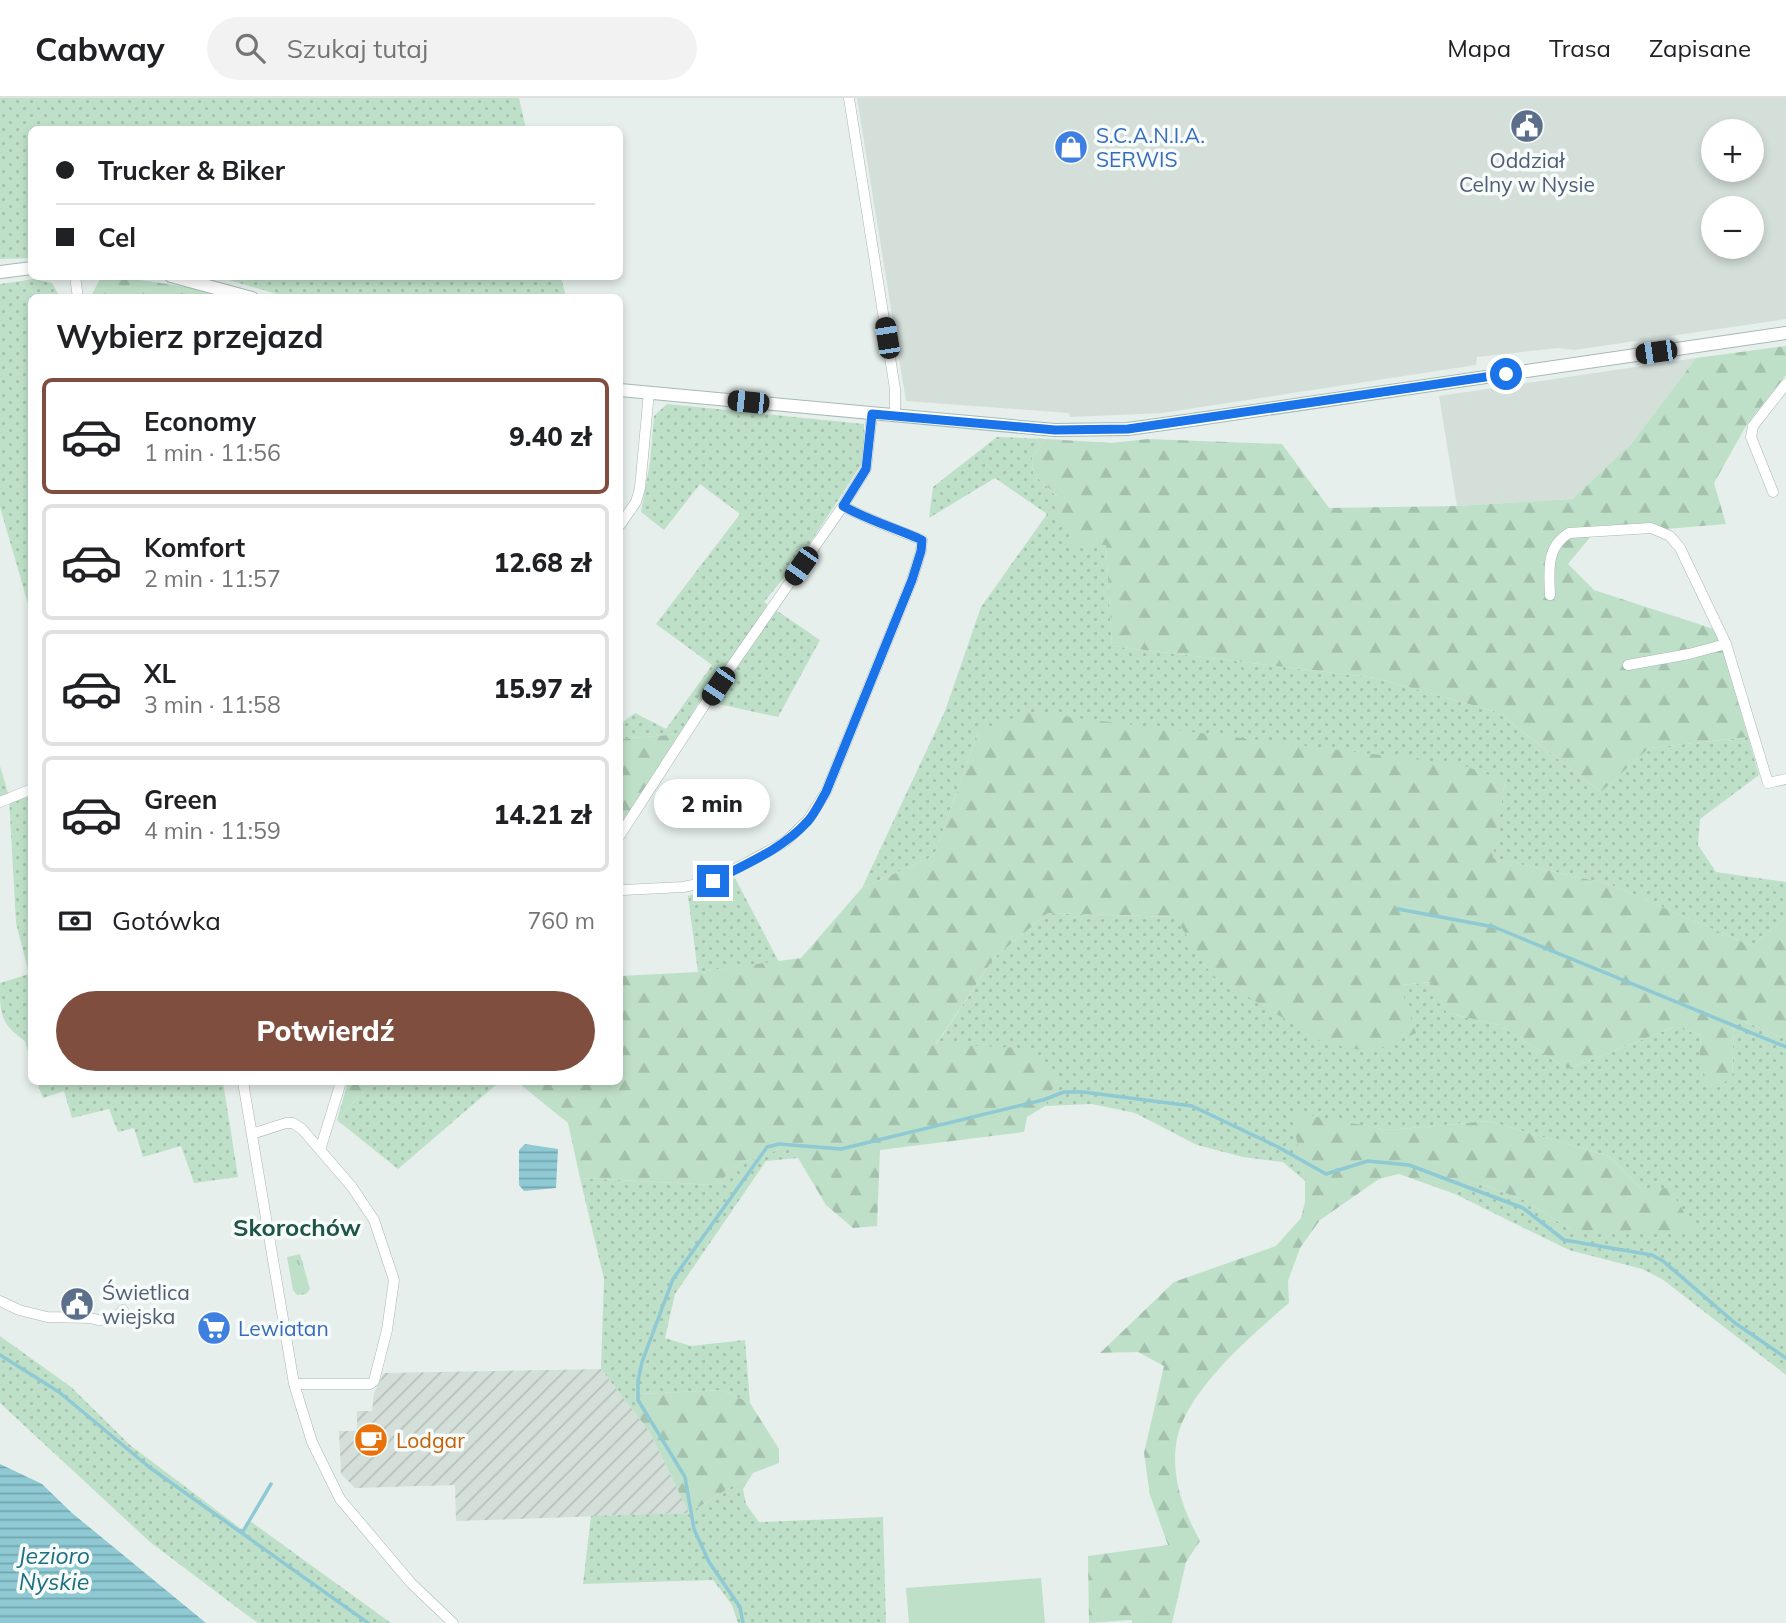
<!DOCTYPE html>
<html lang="pl">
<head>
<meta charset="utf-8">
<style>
  :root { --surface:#fff; --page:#f2f2f2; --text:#202124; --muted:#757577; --line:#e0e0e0; --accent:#7f4e3f }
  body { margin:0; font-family:Mulish,sans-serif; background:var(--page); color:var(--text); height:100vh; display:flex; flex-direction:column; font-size:26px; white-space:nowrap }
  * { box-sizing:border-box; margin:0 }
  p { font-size:23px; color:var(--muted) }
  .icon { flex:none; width:38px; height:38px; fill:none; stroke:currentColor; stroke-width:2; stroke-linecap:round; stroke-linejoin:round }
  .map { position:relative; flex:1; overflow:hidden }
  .details { position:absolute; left:28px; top:196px; width:595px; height:791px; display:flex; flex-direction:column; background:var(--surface); border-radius:10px; box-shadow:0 4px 10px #0003 }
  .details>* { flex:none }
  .banner { position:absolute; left:28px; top:28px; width:595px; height:154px; border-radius:10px; box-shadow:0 4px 10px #0003; display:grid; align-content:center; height:154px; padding:0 28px; background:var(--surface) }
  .controls { position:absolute; left:1701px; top:21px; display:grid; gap:14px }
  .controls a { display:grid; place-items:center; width:63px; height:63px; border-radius:50%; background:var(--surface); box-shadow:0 4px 10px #0003; font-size:35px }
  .end { position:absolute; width:32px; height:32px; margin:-16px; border:9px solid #1a73e8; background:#fff; box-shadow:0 0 0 4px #fff }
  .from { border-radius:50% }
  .bubble { position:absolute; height:49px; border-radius:24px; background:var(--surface); box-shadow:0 4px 10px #0003; font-size:23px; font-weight:800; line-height:49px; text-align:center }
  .car { position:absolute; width:21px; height:42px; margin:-21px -10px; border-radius:9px; box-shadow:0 0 5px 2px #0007; background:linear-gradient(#222 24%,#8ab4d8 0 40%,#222 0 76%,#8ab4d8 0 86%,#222 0) }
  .banner b { display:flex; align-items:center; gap:24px; height:66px; font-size:26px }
  .banner b+b { border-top:2px solid var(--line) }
  .banner i { width:18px; height:18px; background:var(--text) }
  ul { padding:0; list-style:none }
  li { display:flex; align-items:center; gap:21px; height:116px; margin:0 14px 10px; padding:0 14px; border:4px solid var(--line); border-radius:10px }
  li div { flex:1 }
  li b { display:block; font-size:26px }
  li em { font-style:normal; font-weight:800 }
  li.current { border-color:var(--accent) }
  li>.icon { width:63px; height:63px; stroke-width:1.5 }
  h2 { padding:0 28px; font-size:32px; line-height:84px }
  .pay { display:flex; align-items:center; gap:18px; height:77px; padding:0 28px; font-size:26px }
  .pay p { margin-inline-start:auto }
  .primary-button { display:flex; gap:14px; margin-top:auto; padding:14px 28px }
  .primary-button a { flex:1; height:80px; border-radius:42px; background:var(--accent); color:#fff; font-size:28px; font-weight:800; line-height:80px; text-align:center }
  header { display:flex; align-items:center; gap:42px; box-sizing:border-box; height:98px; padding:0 35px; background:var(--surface); border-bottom:2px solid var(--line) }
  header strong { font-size:33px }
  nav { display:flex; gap:38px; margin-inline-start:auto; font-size:24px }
  .search { width:490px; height:63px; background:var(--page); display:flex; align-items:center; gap:18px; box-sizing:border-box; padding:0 24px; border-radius:38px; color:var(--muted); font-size:26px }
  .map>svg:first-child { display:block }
  .built { fill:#d4dfda; fill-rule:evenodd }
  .industrial { fill:url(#industrial-furrows) }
  .grass { fill:url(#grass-dots) }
  .forest { fill:url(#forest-firs) }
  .park { fill:url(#park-tufts) }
  .garden { fill:#bfe0c8 }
  .water { fill:url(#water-rules) }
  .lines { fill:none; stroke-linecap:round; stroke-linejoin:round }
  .stream { stroke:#8ec9d4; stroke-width:3.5 }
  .street-casing { stroke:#a8b8b2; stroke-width:11 }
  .secondary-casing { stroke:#a4bbb3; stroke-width:14 }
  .street { stroke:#fff; stroke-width:10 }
  .secondary { stroke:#fff; stroke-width:12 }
  .route { stroke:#1a73e8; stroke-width:9 }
  .labels { text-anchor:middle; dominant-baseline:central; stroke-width:7; stroke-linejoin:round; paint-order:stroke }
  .shop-label { font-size:21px; fill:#366cbe; stroke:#f7fbf9; text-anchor:start }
  .service-label { font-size:21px; fill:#4e5e75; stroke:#f7fbf9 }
  .food-label { font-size:21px; fill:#c56008; stroke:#f7fbf9; text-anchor:start }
  .water-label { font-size:23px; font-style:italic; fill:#1c6f80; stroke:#f7fbf9 }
  .quarter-label { font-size:24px; font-weight:bold; fill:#1f5548; stroke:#f7fbf9 }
</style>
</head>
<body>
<header>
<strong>Cabway</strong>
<div class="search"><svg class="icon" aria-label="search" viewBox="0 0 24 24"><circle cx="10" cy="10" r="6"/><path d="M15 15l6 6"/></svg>Szukaj tutaj</div>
<nav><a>Mapa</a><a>Trasa</a><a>Zapisane</a></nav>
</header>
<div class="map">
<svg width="1786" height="1525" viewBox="0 0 1786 1525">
  <defs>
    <pattern id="industrial-furrows" width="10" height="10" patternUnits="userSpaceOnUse" patternTransform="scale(1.75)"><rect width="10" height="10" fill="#d4dfda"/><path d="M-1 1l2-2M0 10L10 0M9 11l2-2" fill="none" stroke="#b6c1bc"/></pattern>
    <pattern id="grass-dots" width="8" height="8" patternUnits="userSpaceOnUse" patternTransform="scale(1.75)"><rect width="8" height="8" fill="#bfe0c8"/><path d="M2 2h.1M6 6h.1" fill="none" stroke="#a4c1ad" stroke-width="1.8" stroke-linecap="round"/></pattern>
    <pattern id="forest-firs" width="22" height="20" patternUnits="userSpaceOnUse" patternTransform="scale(1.75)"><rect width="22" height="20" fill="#bfe0c8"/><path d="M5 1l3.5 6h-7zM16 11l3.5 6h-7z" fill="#a4c1ad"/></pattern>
    <pattern id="park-tufts" width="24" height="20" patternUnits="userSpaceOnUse" patternTransform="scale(1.75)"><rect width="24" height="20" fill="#bfe0c8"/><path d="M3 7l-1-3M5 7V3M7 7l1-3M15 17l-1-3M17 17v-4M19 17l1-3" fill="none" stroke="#a4c1ad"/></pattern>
    <pattern id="water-rules" width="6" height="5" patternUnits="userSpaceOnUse" patternTransform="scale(1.75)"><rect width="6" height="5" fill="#8ec9d4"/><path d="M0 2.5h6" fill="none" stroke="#74a5ad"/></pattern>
  </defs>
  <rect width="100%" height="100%" fill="#e6efeb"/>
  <path class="built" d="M857 0H1786V221L1574 252 1558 250 1477 259 1476 267 1162 315 1070 319 1069 315 906 303ZM1713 33H1752V72H1713ZM1713 110H1752V149H1713Z
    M1696 260 1631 346 1572 401 1457 408 1439 298Z"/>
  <path class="industrial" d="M601 1271 649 1333 689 1415 456 1423 455 1387 355 1390 341 1376 339 1333H357V1313H372L374 1295 384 1275Z"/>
  <path class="grass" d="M0 0H519L526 31 32 32 31 160 0 161Z
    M219 179H561L566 199H287Z
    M35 181 52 185 60 199 32 200 31 516 0 409V186Z
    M667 306 864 326V345L861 367 801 459 764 504 820 542 778 619 700 602 680 636 620 641V626L635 615 666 631 712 567 656 526 740 416 700 386 664 432 641 414 650 364 654 318Z
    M997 339 1046 341 1032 359 1033 375 1106 447 1112 548 1376 580 1497 614 1601 694 1649 650 1748 639 1759 677 1700 721 1698 747 1716 774 1786 784V819L1752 848 1609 786 1492 760 1505 683 978 634 934 758 862 790 945 613 981 509 1047 416 995 380 929 420 933 389Z
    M0 668 9 698 31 690V964L25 943C0 926 0 916 0 885L29 876 16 825 9 699 0 701Z
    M735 780 779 864 698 874 688 798Z
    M1048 815 1176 819 1211 876 1400 887 1433 884 1447 915 1499 927 1568 971 1674 929 1701 937 1699 960 1732 982 1734 919 1786 941V1277L1662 1181 1642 1171 1569 1152 1455 1096 1474 1084 1524 1102 1571 1132 1641 1091 1609 1058 1488 1023 1389 1032 1292 1015 1305 1083 1283 1064 1243 1059 1197 1047 1135 1015 1092 1006 1045 1008 1058 979 936 947 994 860Z
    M37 984H223L238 1079 194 1085 181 1048 143 1059 134 1030 118 1034 109 1011 72 1020 64 993 43 1000Z
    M373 984H520L521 987 498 985 398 1071 337 1022Z
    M779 1050H789L798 1060 766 1063 675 1196 665 1240 691 1248 745 1242 750 1305 722 1292 642 1296 635 1315 601 1271 604 1181 580 1080 714 1087 744 1063 765 1059Z
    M0 1238 71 1289 130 1347 244 1433 250 1423 391 1525H258L243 1514 150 1444 0 1305Z
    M753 1375 743 1391 746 1406 759 1424 883 1419 886 1525H738L732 1507 713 1482 583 1486 591 1418 689 1415Z"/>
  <path class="forest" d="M115 178 199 191 227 199 90 200 101 179Z
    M1786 248V277L1747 326 1714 385 1726 426 1592 437 1568 466 1594 492 1717 532 1748 639 1649 650 1601 694 1497 614 1376 580 1112 548 1106 447 1073 446 1071 429 1054 421 1057 398 1033 375 1032 359 1046 341 1111 345 1148 341 1282 346 1329 410 1457 408 1572 401 1631 346 1696 260Z
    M1028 614 1462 667 1505 683 1493 760 1609 786 1752 848 1786 819V941L1734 919 1732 982 1708 988 1699 960 1701 937 1674 929 1568 971 1499 927 1447 915 1432 884 1400 887 1416 935 1371 954 1324 945 1211 876 1175 819 1048 815 994 860 936 946 1024 950 1058 979 1045 1008 1027 1019 1024 1034 880 1052 877 1128 853 1130 826 1107 798 1060 789 1050H779L765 1059 744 1063 715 1087 580 1080 568 1025 521 987 520 984H620V878L698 874 801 860 862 790 934 758 978 634Z
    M680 636 620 730V641Z
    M348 984H373L337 1022Z
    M1291 1014 1389 1032 1488 1023 1609 1058 1641 1091 1669 1090 1697 1135 1571 1132 1524 1102 1474 1084 1455 1096 1399 1076 1379 1081 1320 1122 1300 1150 1288 1183 1289 1205C1252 1237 1187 1292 1177 1341 1170 1377 1183 1412 1200 1443L1186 1464 1172 1525H1132V1522L1089 1525 1088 1458 1168 1447 1150 1397 1144 1355 1164 1268 1138 1254 1100 1255 1174 1184 1276 1148 1301 1120 1305 1104V1083Z
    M722 1292 750 1305 779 1351V1365L753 1375 689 1415 649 1333 635 1315 641 1296Z"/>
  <path class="park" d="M300 1156 310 1191 306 1196 297 1197 293 1192 287 1159Z"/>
  <path class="garden" d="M1041 1480 1045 1525H909L906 1490Z"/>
  <path class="water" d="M525 1046 558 1051 556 1090 524 1093 519 1087V1052Z
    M0 1366 42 1386 72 1415 206 1525H0Z"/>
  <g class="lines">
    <path class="stream" d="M1398 811 1494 829 1786 949
      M0 1257 59 1294 149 1369 368 1525
      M242 1435 271 1386
      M743 1525 740 1509 709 1464 694 1431 685 1379 638 1302V1283L642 1264 673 1181 767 1049 779 1046 841 1051 1043 1002 1064 994H1083L1192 1008 1278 1049 1326 1076 1368 1063 1409 1067 1523 1110 1564 1142 1652 1157 1663 1163 1735 1225 1786 1260"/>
    <g class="street-casing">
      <path id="street" d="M849 0 895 291V318
        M75 178 78 200
        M1773 394 1751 339 1753 328 1786 286
        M620 427 636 404 640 390 649 294
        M1550 497C1549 472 1546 449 1569 435L1651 430 1670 438 1680 450 1726 546 1768 685 1786 681
        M1628 567 1689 556 1726 546
        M0 704 32 691
        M620 737 703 609 843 408
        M620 790 623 792 683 789 713 783 785 744 808 722 826 694 912 482 921 453 922 442C895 431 868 422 843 408L866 371 872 316
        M243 984 294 1286 312 1344 340 1401 411 1485 453 1525
        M252 1036 286 1025H293L302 1031 352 1089 374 1122 394 1182 387 1232 374 1283 370 1286H294
        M320 1052 341 984
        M0 1203 19 1212 47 1219 90 1220 98 1222 115 1221 123 1212"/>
    </g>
    <g class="secondary-casing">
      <path id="secondary" d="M0 174 32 170
        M171 178 252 200
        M620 292 1055 332 1128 331 1185 323 1786 235"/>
    </g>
    <use href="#street" class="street"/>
    <use href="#secondary" class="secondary"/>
  </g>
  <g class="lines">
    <path class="route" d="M713 783C746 766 783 751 808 723 815 715 820 704 826 694L912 482 921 453 922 442C895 430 868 422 843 408L866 371 872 316 1055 332 1128 331 1506 276"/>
  </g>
  <defs>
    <g id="civic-disc" transform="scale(1.75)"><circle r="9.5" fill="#5c6f8a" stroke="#f7fbf9"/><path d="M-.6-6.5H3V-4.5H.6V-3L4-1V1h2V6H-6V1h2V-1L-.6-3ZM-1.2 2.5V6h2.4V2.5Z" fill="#fff"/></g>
    <g id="shop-disc" transform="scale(1.75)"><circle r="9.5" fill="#3f7fe0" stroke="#f7fbf9"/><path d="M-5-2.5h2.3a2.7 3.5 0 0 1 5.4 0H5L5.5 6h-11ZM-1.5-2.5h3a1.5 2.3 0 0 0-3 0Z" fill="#fff"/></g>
    <g id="supermarket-disc" transform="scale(1.75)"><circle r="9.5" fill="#3f7fe0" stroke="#f7fbf9"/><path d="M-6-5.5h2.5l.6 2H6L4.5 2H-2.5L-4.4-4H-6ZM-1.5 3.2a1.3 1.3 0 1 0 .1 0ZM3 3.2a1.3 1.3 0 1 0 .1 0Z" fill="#fff"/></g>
    <g id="cafe-disc" transform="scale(1.75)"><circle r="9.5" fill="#e8710a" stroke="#f7fbf9"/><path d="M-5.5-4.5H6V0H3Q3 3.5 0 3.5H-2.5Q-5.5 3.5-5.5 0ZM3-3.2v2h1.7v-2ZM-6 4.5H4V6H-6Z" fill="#fff"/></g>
  </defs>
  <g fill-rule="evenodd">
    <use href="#civic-disc" x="1527" y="28"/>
    <use href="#shop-disc" x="1071" y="49"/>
    <use href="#civic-disc" x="77" y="1206"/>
    <use href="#supermarket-disc" x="214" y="1230"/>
    <use href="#cafe-disc" x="371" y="1342"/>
  </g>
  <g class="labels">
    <g class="shop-label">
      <text x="1096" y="37">S.C.A.N.I.A.<tspan x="1096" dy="24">SERWIS</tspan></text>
      <text x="238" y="1230">Lewiatan</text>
    </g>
    <g class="service-label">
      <text x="1527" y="62">Oddział<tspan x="1527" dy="24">Celny w Nysie</tspan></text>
      <text x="102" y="1194" text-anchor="start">Świetlica<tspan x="102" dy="24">wiejska</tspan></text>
    </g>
    <g class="food-label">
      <text x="396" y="1342">Lodgar</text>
    </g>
    <g class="water-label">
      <text x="54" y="1457">Jezioro<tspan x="54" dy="26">Nyskie</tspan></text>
    </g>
    <g class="quarter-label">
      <text x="297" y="1129">Skorochów</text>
    </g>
  </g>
</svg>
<div class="controls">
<a>+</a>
<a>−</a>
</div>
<i class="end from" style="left:1506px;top:276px"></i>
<i class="end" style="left:713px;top:783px"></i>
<div class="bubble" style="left:654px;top:681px;width:116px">2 min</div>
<i class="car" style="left:887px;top:240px;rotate:351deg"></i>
<i class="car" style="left:1656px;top:254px;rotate:262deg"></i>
<i class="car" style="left:748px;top:304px;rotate:276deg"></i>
<i class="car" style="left:801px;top:468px;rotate:215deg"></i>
<i class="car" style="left:718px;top:588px;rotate:214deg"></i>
<div class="banner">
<b><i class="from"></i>Trucker &amp; Biker</b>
<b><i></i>Cel</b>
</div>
<section class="details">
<h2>Wybierz przejazd</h2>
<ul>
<li class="current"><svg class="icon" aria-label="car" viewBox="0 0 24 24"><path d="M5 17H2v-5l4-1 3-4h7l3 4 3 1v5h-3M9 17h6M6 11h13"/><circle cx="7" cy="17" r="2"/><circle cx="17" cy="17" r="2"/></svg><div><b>Economy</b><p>1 min · 11:56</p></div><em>9.40 zł</em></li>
<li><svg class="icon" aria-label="car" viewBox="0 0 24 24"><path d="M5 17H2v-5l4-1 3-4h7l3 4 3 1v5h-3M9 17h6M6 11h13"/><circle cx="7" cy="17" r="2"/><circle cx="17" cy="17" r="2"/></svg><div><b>Komfort</b><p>2 min · 11:57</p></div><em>12.68 zł</em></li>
<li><svg class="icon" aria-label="car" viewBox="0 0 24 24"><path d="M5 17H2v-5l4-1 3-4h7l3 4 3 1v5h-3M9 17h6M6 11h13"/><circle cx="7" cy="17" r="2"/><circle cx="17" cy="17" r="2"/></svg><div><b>XL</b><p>3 min · 11:58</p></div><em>15.97 zł</em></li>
<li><svg class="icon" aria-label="car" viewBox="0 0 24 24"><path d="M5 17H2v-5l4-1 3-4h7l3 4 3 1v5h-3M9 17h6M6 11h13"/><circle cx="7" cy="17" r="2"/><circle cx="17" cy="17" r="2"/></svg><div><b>Green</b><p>4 min · 11:59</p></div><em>14.21 zł</em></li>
</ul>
<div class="pay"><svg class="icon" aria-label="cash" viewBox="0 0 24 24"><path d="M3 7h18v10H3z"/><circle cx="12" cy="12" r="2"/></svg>Gotówka<p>760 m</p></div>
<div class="primary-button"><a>Potwierdź</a></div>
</section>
</div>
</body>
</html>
